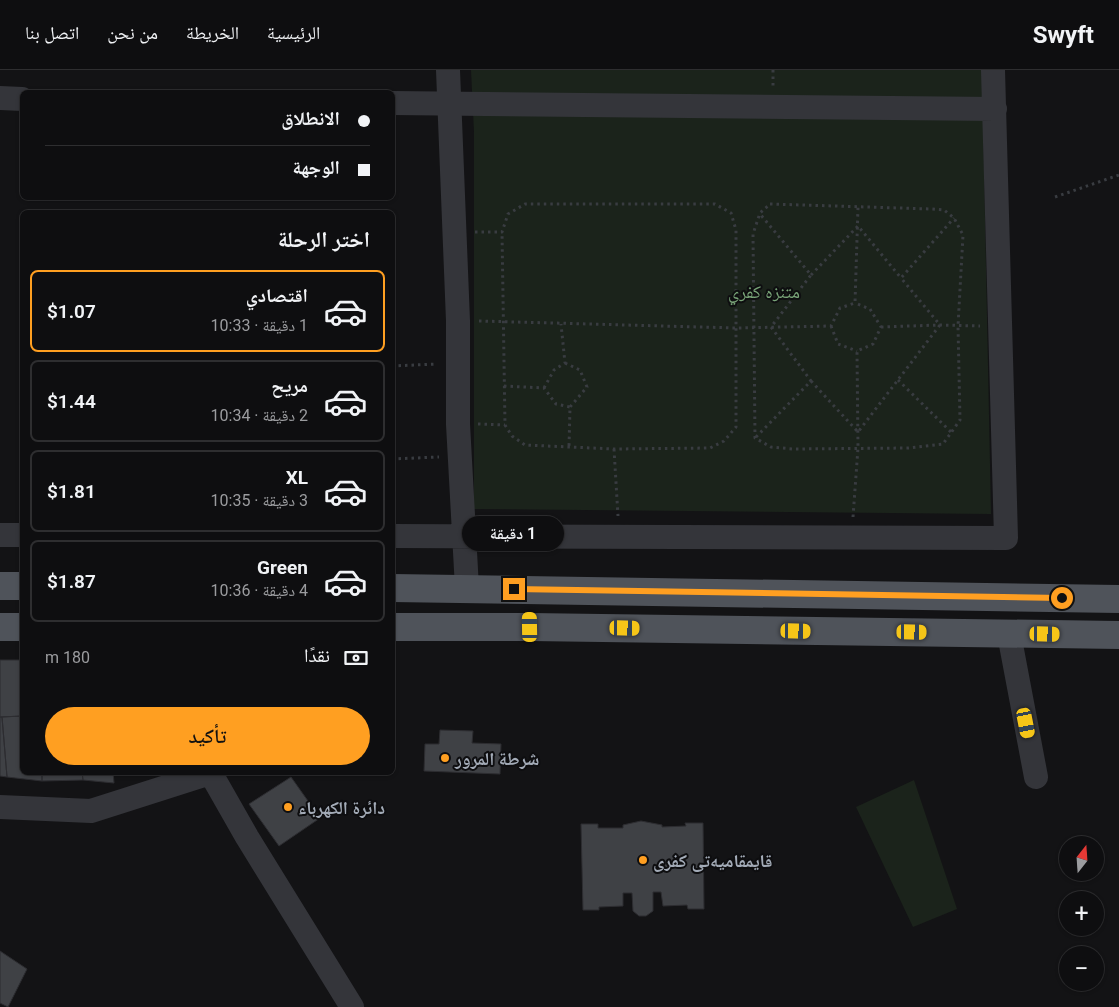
<!DOCTYPE html>
<html lang="ar">
<head>
<meta charset="utf-8">
<style>
  :root { --surface:#0e0e10; --page:#1c1c1e; --text:#f1f3f6; --muted:#9b9c9f; --line:#2e2e30; --accent:#ff9f21 }
  body { margin:0; font-family:Roboto,"Noto Naskh Arabic",sans-serif; background:var(--page); color:var(--text); direction:rtl; height:100vh; display:flex; flex-direction:column; font-size:19px; white-space:nowrap }
  * { box-sizing:border-box; margin:0 }
  p { font-size:16px; color:var(--muted) }
  .icon { flex:none; width:28px; height:28px; fill:none; stroke:currentColor; stroke-width:2; stroke-linecap:round; stroke-linejoin:round }
  .map { position:relative; flex:1; overflow:hidden; direction:ltr }
  .details { position:absolute; left:20px; top:140px; width:375px; height:565px; display:flex; flex-direction:column; background:var(--surface); border-radius:8px; box-shadow:0 1px 4px #0004,0 0 0 1px var(--line); direction:rtl }
  .details>* { flex:none }
  .guide { position:absolute; left:20px; top:20px; width:375px; height:110px; border-radius:8px; box-shadow:0 1px 4px #0004,0 0 0 1px var(--line); direction:rtl; display:grid; align-content:center; height:110px; padding:0 25px; background:var(--surface) }
  .needle { width:32px; rotate:17deg }
  .controls { position:absolute; left:1059px; top:766px; display:grid; gap:10px }
  .controls a { display:grid; place-items:center; width:45px; height:45px; border-radius:50%; background:var(--surface); box-shadow:0 1px 4px #0004,0 0 0 1px var(--line); font-size:25px }
  .end { position:absolute; width:22px; height:22px; margin:-11px; border:6px solid #ff9f21; background:#111; box-shadow:0 0 0 2px #111 }
  .from { border-radius:50% }
  .bubble { position:absolute; height:35px; border-radius:18px; background:var(--surface); box-shadow:0 1px 4px #0004,0 0 0 1px var(--line); font-size:16px; font-weight:600; line-height:35px; text-align:center; direction:rtl }
  .car { position:absolute; width:15px; height:30px; margin:-15px -8px; border-radius:6px; box-shadow:0 0 4px 1px #0007; background:linear-gradient(#f5c518 24%,#345 0 40%,#f5c518 0 76%,#345 0 86%,#f5c518 0) }
  .guide b { display:flex; align-items:center; gap:18px; height:48px; font-size:19px }
  .guide b+b { border-top:1px solid var(--line) }
  .guide i { width:12px; height:12px; background:var(--text) }
  ul { padding:0; list-style:none }
  li { display:flex; align-items:center; gap:15px; height:82px; margin:0 10px 8px; padding:0 15px; border:2px solid var(--line); border-radius:8px }
  li div { flex:1 }
  li b { display:block; font-size:19px }
  li em { font-style:normal; font-weight:600 }
  li.on { border-color:var(--accent) }
  li>.icon { width:45px; height:45px; stroke-width:1.5 }
  h2 { padding:0 25px; font-size:22px; line-height:60px }
  .pay { display:flex; align-items:center; gap:12px; height:55px; padding:0 25px; font-size:19px }
  .pay p { margin-inline-start:auto }
  .button { display:flex; gap:10px; margin-top:auto; padding:10px 25px }
  .button a { flex:1; height:58px; border-radius:30px; background:var(--accent); color:#111; font-size:20px; font-weight:600; line-height:58px; text-align:center }
  header { display:flex; align-items:center; gap:30px; box-sizing:border-box; height:70px; padding:0 25px; background:var(--surface); border-bottom:1px solid var(--line) }
  header strong { font-size:24px }
  nav { display:flex; gap:28px; margin-inline-start:auto; font-size:18px }
  .map>svg:first-child { display:block }
  .green { fill:#1b231b }
  .building { fill:#3f4145; stroke:#2d2d31 }
  .lines { fill:none; stroke-linecap:round; stroke-linejoin:round }
  .path { stroke:#393c41; stroke-width:3; stroke-dasharray:2.5 4; stroke-linecap:butt }
  .minor { stroke:#34353a; stroke-width:24 }
  .major { stroke:#4f535a; stroke-width:28 }
  .route { stroke:#ff9f21; stroke-width:6 }
  .poi-dot { fill:#ff9f21; stroke:#0e0e10; stroke-width:2 }
  .labels { text-anchor:middle; dominant-baseline:central; stroke-width:4; stroke-linejoin:round; paint-order:stroke }
  .park-label { font-size:18px; fill:#79a478; stroke:#0e0e10 }
  .poi-label { font-size:18px; font-weight:bold; fill:#a3abb7; stroke:#0e0e10; text-anchor:start }
</style>
</head>
<body>
<header>
<strong>Swyft</strong>
<nav><a>الرئيسية</a><a>الخريطة</a><a>من نحن</a><a>اتصل بنا</a></nav>
</header>
<div class="map">
<svg width="1119" height="937" viewBox="0 0 1119 937">
  <rect width="100%" height="100%" fill="#131315"/>
  <path class="green" d="M471 0H982L991 444 474 439V62Z
    M914 710 957 839 913 857 856 737Z"/>
  <path class="building" d="M0 590H22V646L0 647Z
    M22 646V702H42V711L7 707 2 647Z
    M0 647H2L7 707 0 706Z
    M440 660 473 661 472 673 501 674 500 704 424 701 425 674H439Z
    M42 702H82L83 710 42 711Z
    M82 702H113L114 713 83 710Z
    M291 707 320 748 279 776 249 734Z
    M641 751 662 755V757L686 756 685 753H703L704 839H688L687 835 663 836 661 822H653V841L646 846H639L633 841 632 823H623V836L599 837V840H583L581 754H598V758H623V755Z
    M0 881 27 899 8 937 0 933Z"/>
  <g class="lines">
    <path class="path" d="M773 0V17
      M1055 127 1119 105
      M770 134 931 139 944 140 954 148 963 165 958 256 960 350 943 374 908 378 793 379 771 377 755 368 753 164 760 143Z
      M475 162H502L508 144 525 134H715L731 143 736 160V357L724 371 710 378 614 379 525 375 512 366 505 355 502 162
      M811 205 858 156 901 208
      M479 251 736 258 831 256 840 238 855 233 858 137
      M831 256 838 274 857 281
      M881 257 940 255 980 256
      M565 293 580 300 587 317 570 337
      M392 296 437 294
      M898 310 951 362
      M811 311 858 362 940 255 901 208 954 148
      M504 316 544 318 556 334 570 337 569 377
      M544 318 554 300 565 293 561 254
      M478 354 505 355
      M756 367 811 311 771 257 811 205 760 144
      M614 379 618 446
      M392 389 439 387
      M853 447 858 378 857 281 873 274 881 257 870 239 855 233"/>
    <path class="minor" d="M448 0 458 251V354L467 518
      M0 28 22 29
      M392 33 995 39
      M0 465H22
      M392 466 1006 468 993 0
      M1009 564 1036 707
      M210 702 247 767 352 937
      M0 737 91 741 210 703"/>
    <path class="major" d="M0 516H22
      M392 518 1119 529
      M0 557H22
      M392 557H530L1119 565"/>
  </g>
  <g class="lines">
    <path class="route" d="M514 519 1062 528"/>
  </g>
  <g class="poi-dot">
    <circle cx="445" cy="688" r="5"/>
    <circle cx="288" cy="737" r="5"/>
    <circle cx="643" cy="790" r="5"/>
  </g>
  <g class="labels">
    <g class="park-label">
      <text x="764" y="221">متنزه كفري</text>
    </g>
    <g class="poi-label">
      <text x="455" y="688">شرطة المرور</text>
      <text x="298" y="737">دائرة الكهرباء</text>
      <text x="653" y="790">قایمقامیەتی کفری</text>
    </g>
  </g>
</svg>
<div class="controls">
<a><svg class="needle" viewBox="-14 -14 28 28"><path d="M0-13l5 13h-10z" fill="#e53935"/><path d="M0 13l5-13h-10z" fill="#9b9c9f"/></svg></a>
<a>+</a>
<a>−</a>
</div>
<i class="end from" style="left:1062px;top:528px"></i>
<i class="end" style="left:514px;top:519px"></i>
<div class="bubble" style="left:462px;top:446px;width:102px">1 دقيقة</div>
<i class="car" style="left:530px;top:557px;rotate:359deg"></i>
<i class="car" style="left:625px;top:558px;rotate:91deg"></i>
<i class="car" style="left:796px;top:561px;rotate:91deg"></i>
<i class="car" style="left:912px;top:562px;rotate:91deg"></i>
<i class="car" style="left:1045px;top:564px;rotate:91deg"></i>
<i class="car" style="left:1026px;top:653px;rotate:169deg"></i>
<div class="guide">
<b><i class="from"></i>الانطلاق</b>
<b><i></i>الوجهة</b>
</div>
<section class="details">
<h2>اختر الرحلة</h2>
<ul>
<li class="on"><svg class="icon" aria-label="car" viewBox="0 0 24 24"><path d="M5 17H2v-5l4-1 3-4h7l3 4 3 1v5h-3M9 17h6M6 11h13"/><circle cx="7" cy="17" r="2"/><circle cx="17" cy="17" r="2"/></svg><div><b>اقتصادي</b><p>1 دقيقة · 10:33</p></div><em>$1.07</em></li>
<li><svg class="icon" aria-label="car" viewBox="0 0 24 24"><path d="M5 17H2v-5l4-1 3-4h7l3 4 3 1v5h-3M9 17h6M6 11h13"/><circle cx="7" cy="17" r="2"/><circle cx="17" cy="17" r="2"/></svg><div><b>مريح</b><p>2 دقيقة · 10:34</p></div><em>$1.44</em></li>
<li><svg class="icon" aria-label="car" viewBox="0 0 24 24"><path d="M5 17H2v-5l4-1 3-4h7l3 4 3 1v5h-3M9 17h6M6 11h13"/><circle cx="7" cy="17" r="2"/><circle cx="17" cy="17" r="2"/></svg><div><b>XL</b><p>3 دقيقة · 10:35</p></div><em>$1.81</em></li>
<li><svg class="icon" aria-label="car" viewBox="0 0 24 24"><path d="M5 17H2v-5l4-1 3-4h7l3 4 3 1v5h-3M9 17h6M6 11h13"/><circle cx="7" cy="17" r="2"/><circle cx="17" cy="17" r="2"/></svg><div><b>Green</b><p>4 دقيقة · 10:36</p></div><em>$1.87</em></li>
</ul>
<div class="pay"><svg class="icon" aria-label="cash" viewBox="0 0 24 24"><path d="M3 7h18v10H3z"/><circle cx="12" cy="12" r="2"/></svg>نقدًا<p>180 m</p></div>
<div class="button"><a>تأكيد</a></div>
</section>
</div>
</body>
</html>
